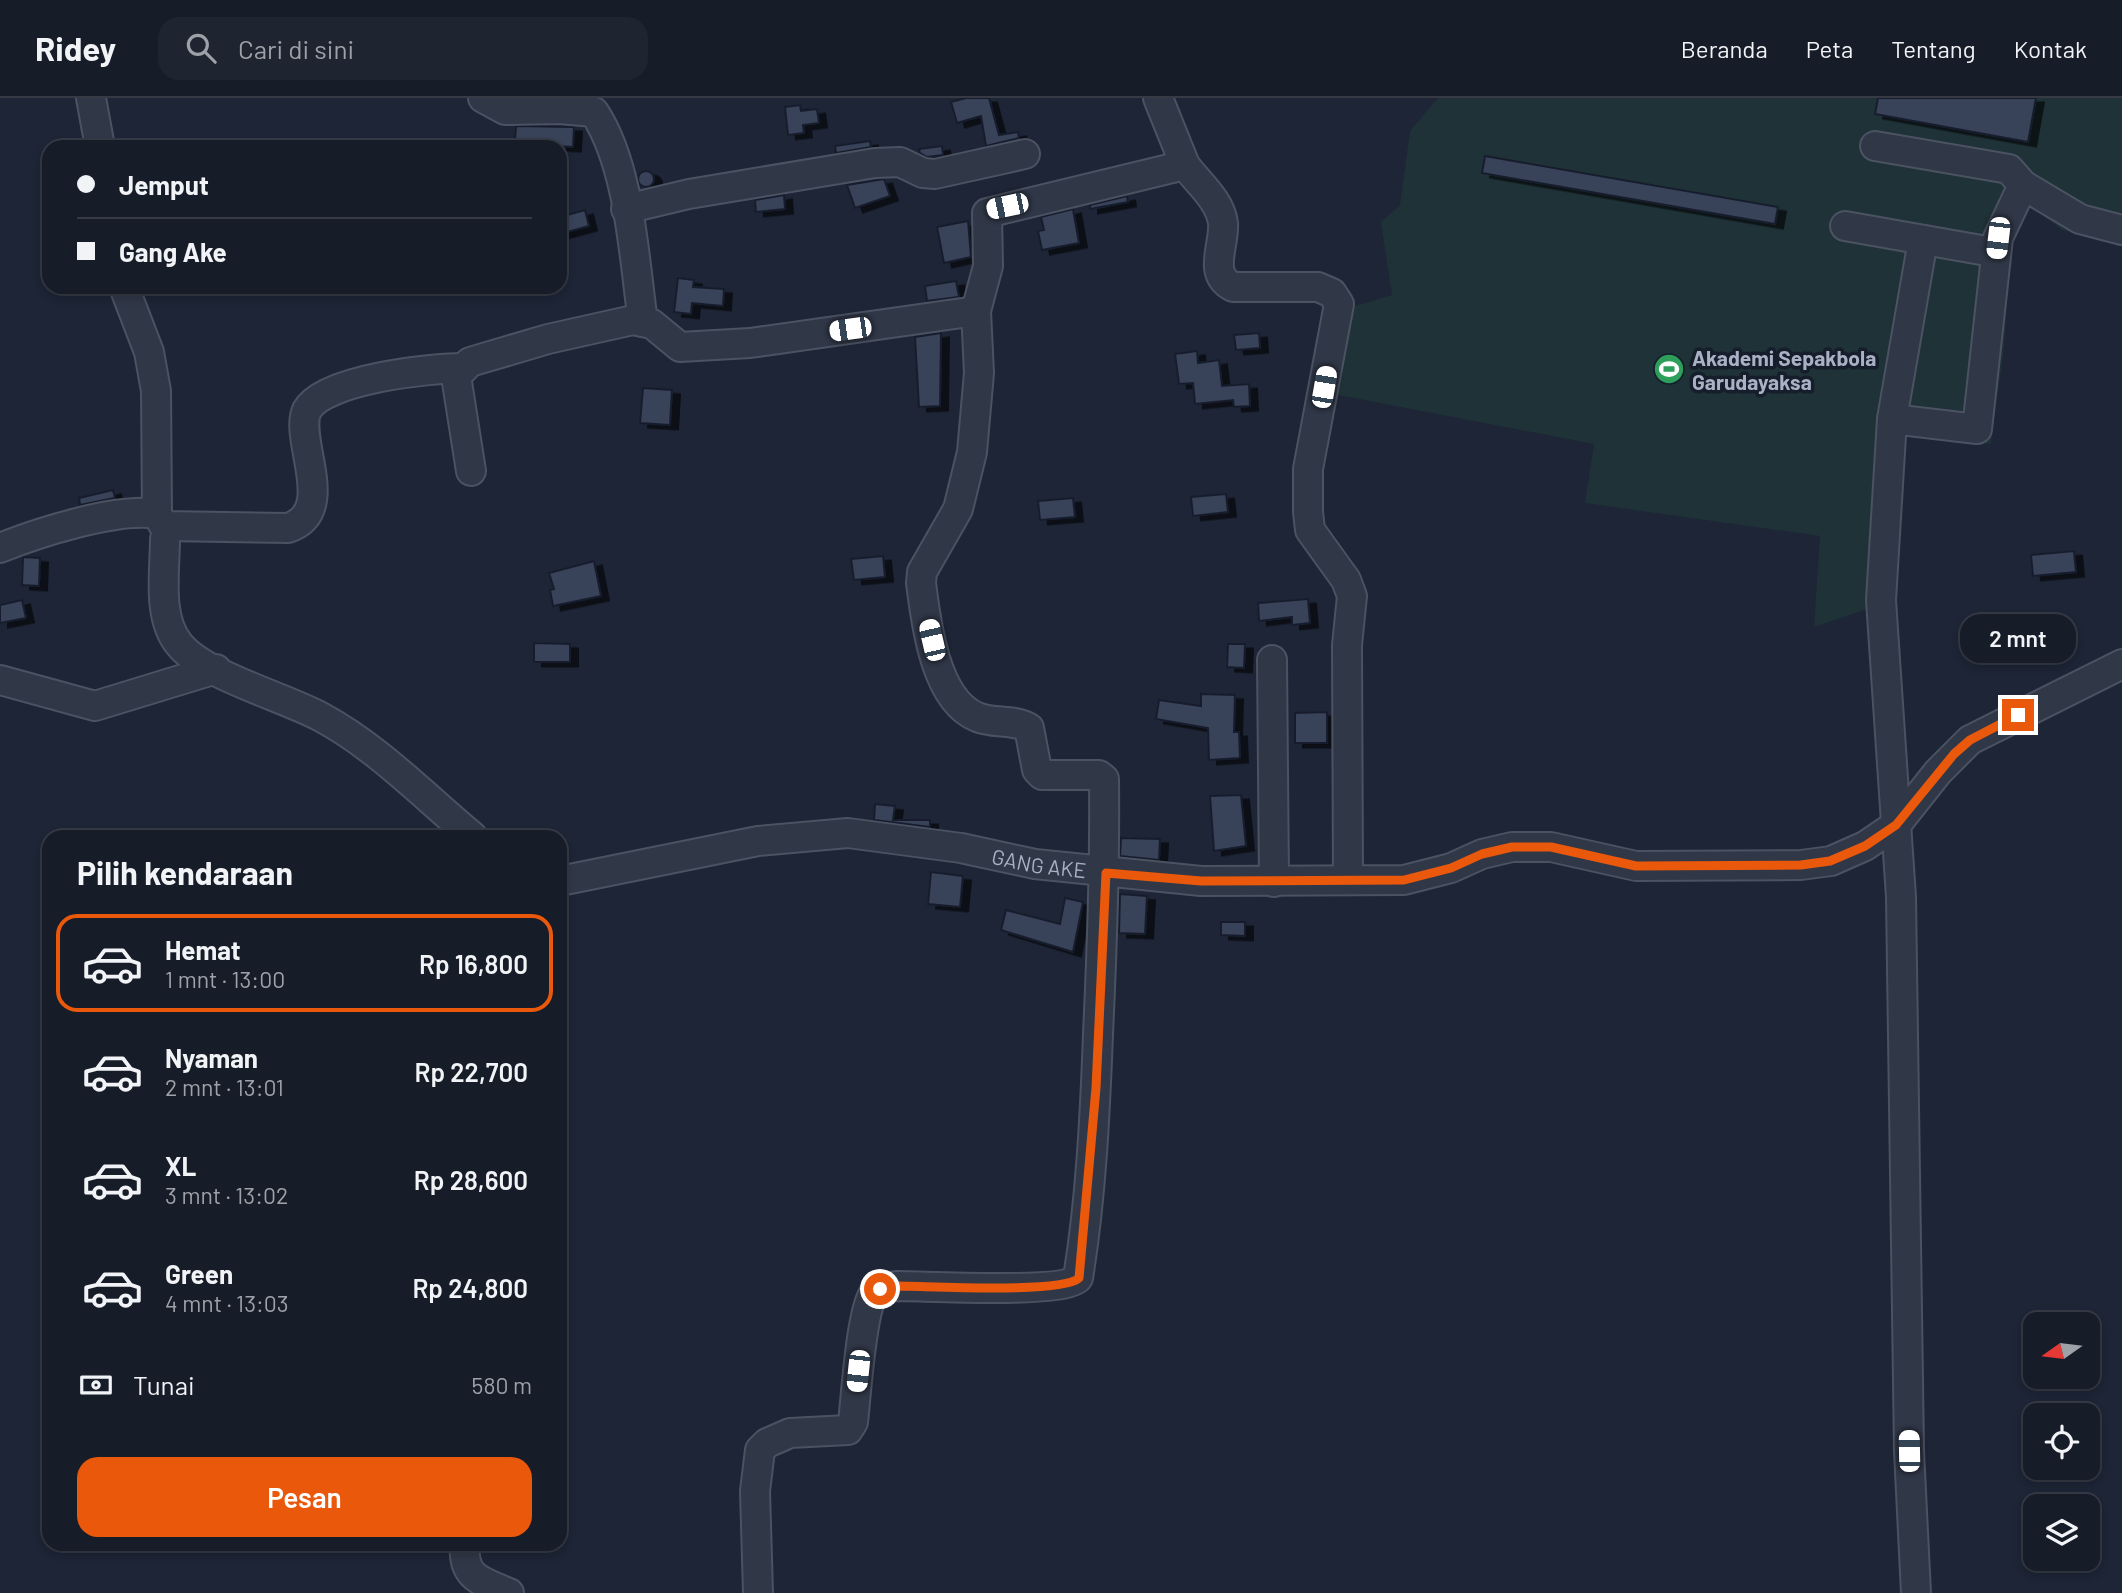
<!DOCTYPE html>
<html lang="id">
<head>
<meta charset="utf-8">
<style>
  :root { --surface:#161c28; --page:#1f2530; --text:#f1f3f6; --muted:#9ea1a8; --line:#353a45; --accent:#ea580c }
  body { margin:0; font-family:Barlow,sans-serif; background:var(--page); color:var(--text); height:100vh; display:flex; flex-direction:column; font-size:26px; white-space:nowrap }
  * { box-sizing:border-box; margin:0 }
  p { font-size:23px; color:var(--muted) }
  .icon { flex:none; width:38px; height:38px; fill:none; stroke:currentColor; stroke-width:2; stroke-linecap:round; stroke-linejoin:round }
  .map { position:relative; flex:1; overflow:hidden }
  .panel { position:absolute; left:42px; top:732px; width:525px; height:721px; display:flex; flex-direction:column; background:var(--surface); border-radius:21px; box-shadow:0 4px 10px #0003,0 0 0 2px var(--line) }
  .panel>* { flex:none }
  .top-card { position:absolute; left:42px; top:42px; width:525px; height:154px; border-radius:21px; box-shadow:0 4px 10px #0003,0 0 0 2px var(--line); display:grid; align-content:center; height:154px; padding:0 35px; background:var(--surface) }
  .needle { width:46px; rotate:256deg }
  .controls { position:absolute; left:2023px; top:1214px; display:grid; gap:14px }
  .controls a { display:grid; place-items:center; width:77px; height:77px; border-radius:14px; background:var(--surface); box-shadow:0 4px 10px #0003,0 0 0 2px var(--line); font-size:35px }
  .end { position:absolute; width:32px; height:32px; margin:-16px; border:9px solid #ea580c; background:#fff; box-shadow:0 0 0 4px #fff }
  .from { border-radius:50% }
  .bubble { position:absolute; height:49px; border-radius:21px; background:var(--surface); box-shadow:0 4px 10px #0003,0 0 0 2px var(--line); font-size:23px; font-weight:600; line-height:49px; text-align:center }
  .car { position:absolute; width:21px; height:42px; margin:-21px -10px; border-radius:9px; box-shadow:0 0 5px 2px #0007; background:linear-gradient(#fff 24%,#345 0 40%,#fff 0 76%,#345 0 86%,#fff 0) }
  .top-card b { display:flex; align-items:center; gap:24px; height:66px; font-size:26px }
  .top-card b+b { border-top:2px solid var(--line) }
  .top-card i { width:18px; height:18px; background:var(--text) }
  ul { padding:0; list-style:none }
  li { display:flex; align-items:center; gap:21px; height:98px; margin:0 14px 10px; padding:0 21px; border:4px solid transparent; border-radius:21px }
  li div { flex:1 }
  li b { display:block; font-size:26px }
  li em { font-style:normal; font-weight:600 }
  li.selected { border-color:var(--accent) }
  li>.icon { width:63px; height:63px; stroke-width:1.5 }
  h2 { padding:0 35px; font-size:32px; line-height:84px }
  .pay { display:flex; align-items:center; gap:18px; height:77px; padding:0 35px; font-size:26px }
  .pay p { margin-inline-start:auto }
  .button { display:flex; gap:14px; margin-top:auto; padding:14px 35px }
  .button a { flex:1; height:80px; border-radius:21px; background:var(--accent); color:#fff; font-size:28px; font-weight:600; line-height:80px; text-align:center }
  header { display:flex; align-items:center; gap:42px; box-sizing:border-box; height:98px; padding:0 35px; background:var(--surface); border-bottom:2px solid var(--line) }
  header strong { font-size:33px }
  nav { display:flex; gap:38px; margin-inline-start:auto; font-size:24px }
  .search { width:490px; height:63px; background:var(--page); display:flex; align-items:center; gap:18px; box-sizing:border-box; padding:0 24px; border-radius:21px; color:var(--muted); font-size:26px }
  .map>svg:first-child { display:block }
  .green { fill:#1f3237 }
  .building { fill:#384258; stroke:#181f2d; stroke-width:2; filter:url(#shadow) }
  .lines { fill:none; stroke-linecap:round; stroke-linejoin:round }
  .minor-casing { stroke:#4b5262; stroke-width:32 }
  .minor { stroke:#303747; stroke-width:28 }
  .route { stroke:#ea580c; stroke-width:9 }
  .labels { text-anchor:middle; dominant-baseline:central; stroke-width:7; stroke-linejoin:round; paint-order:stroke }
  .poi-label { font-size:21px; font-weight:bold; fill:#a9b1c5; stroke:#161d2b; text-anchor:start }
  .street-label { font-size:21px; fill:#a9b1c5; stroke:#161d2b }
</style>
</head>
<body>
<header>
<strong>Ridey</strong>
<div class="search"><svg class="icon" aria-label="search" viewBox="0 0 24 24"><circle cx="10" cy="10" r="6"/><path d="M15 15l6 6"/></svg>Cari di sini</div>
<nav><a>Beranda</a><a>Peta</a><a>Tentang</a><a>Kontak</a></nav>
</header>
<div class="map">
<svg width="2122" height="1495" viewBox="0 0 2122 1495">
  <defs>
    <filter id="shadow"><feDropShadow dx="8" dy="4.5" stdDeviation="0" flood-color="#0009"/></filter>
  </defs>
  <rect width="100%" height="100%" fill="#1d2536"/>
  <path class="green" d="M1438 0H2122V147L2062 132 2028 106C2002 155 2009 196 2004 249 2000 281 1995 314 1991 346L1906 339 1895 502 1814 529 1820 438 1585 405 1594 346 1333 296 1348 210 1392 197 1381 124 1400 107 1410 33Z"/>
  <path class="building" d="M966 0H989L999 37 1018 34 1019 40 986 48 981 18 957 25 951 4Z
    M1878 0H2036L2028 44 1875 16Z
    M800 7 801 13 817 11 819 25 803 27 804 35 788 37 785 9Z
    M516 28 574 29 573 49 533 47V43L515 42Z
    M870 43 871 49 836 55 835 48Z
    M942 48 943 57 927 59 920 55 919 51Z
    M1485 58 1778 109 1775 126 1482 75Z
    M638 81a8 8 0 1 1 16 0a8 8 0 1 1-16 0Z
    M884 81 890 98 855 110 847 87Z
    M784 97 785 111 756 114 755 102Z
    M1127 98 1128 104 1090 111V107Z
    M1073 111 1079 145 1042 152 1038 133 1044 132 1041 119Z
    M585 112 589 128 560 136V119Z
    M968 123 971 159 944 165 937 129Z
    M678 180 694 182 693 189 724 191 723 208 692 205 691 216 674 214Z
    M956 183 959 199 927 203 925 188Z
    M941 235 940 308 919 309 915 239Z
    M1259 235 1260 250 1236 252 1234 237Z
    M1197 253 1198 265 1219 262 1222 288 1249 286 1250 308 1234 309 1233 302 1195 306 1193 285 1179 286 1175 256Z
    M643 290 672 292 670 327 640 325Z
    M113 392 115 400 80 407 79 400Z
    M1226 396 1228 414 1193 418 1191 399Z
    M1073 400 1075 419 1040 422 1038 403Z
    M2074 453 2076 474 2033 478 2031 457Z
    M883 458 885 479 854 482 851 461Z
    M23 459 40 460 39 488 22 487Z
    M594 463 601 498 553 508 550 492 554 491 549 475Z
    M1308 501 1310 525 1292 527V519L1259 523 1258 505Z
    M22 502 26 520 0 525V507Z
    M534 545 570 546V564H534Z
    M1228 546H1245L1244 570 1227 569Z
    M1201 596 1235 597 1234 634H1239L1240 660 1209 662 1208 630 1156 621 1159 602 1201 608Z
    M1327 614V645H1295V615Z
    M1241 697 1246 748 1214 753 1210 698Z
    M875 706 895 708 893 722H930V729L874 722Z
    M1121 740 1160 741 1159 762 1120 758Z
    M931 774 963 778 960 809 928 806Z
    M1120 796 1147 798 1145 836 1119 835Z
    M1065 800 1083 804 1073 854 1001 832 1006 812 1060 826Z
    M1221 824H1245V838L1221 837Z"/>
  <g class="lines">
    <g class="minor-casing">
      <g id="minor">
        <path d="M91 0 100 49"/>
        <path d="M483 0 505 12 559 11 594 14C630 68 634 160 643 224"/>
        <path d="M1875 48 2009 71 2023 87 1998 140 1977 331 1892 321"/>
        <path d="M1185 67C1198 85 1220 102 1223 125 1225 147 1207 176 1233 189H1318L1332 195 1339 206 1308 371V414L1310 432 1346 482 1352 498 1347 547 1348 782"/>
        <path d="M2023 87 2080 121 2122 132"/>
        <path d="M626 111 689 96 875 65 900 64 923 75 935 76 1025 56"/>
        <path d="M1845 128 1981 152"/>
        <path d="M124 189 149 254 156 293 157 416 164 428 288 430C339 413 293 341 307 312 324 281 431 270 464 270"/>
        <path d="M471 373 456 278 470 264 548 241 633 222 652 226 680 249 750 245 976 213"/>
        <path d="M165 441C165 473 157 519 179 546 203 577 284 599 321 619 377 649 424 698 472 738"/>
        <path d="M0 450C37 435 118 409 157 416"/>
        <path d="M1272 562 1274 784"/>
        <path d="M0 582 95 608 216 571"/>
        <path id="s1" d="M560 783 758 743 848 735 961 750 1035 766 1201 783 1404 782 1451 770 1482 756 1512 749H1551L1636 768 1801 767 1831 763 1865 748 1896 727 1938 674 1970 642 2122 566"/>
        <path d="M465 1446C462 1480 481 1483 509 1495"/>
        <path d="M758 1495 755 1393 760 1352 767 1345 790 1335 848 1332 853 1324C856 1299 861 1216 873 1197 878 1190 890 1189 898 1188 928 1188 1062 1196 1078 1180 1091 1100 1095 1017 1098 936 1102 851 1105 766 1104 681L1099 677H1042L1037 672 1029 630C1015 621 993 626 977 619 935 602 926 525 921 485L922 474 958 411 972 354 979 275 976 213 988 168 987 115 1185 67 1158 0"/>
        <path d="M1916 1495 1909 1353 1901 799 1881 502 1892 321 1923 142"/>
      </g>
    </g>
    <use href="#minor" class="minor"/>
  </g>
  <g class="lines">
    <path class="route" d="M880 1191 898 1188C928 1188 1062 1196 1079 1180L1096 990 1106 775 1201 783 1404 782 1451 770 1482 756 1512 749H1551L1636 768 1801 767 1830 763 1865 748 1896 727 1954 656 1970 642 2018 617"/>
  </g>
  <defs>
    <g id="stadium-disc" transform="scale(1.575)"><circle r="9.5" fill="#2e9e5b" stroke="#161d2b"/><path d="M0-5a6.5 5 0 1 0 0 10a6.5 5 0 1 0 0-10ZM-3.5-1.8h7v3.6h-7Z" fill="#fff"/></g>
  </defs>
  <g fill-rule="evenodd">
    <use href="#stadium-disc" x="1669" y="271"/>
  </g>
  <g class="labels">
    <g class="poi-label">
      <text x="1692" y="259">Akademi Sepakbola<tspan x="1692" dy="24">Garudayaksa</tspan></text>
    </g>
    <g class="street-label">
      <text stroke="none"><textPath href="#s1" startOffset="486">GANG AKE</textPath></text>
    </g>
  </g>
</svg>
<div class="controls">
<a><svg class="needle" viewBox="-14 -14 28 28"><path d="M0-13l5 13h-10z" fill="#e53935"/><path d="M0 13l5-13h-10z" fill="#9ea1a8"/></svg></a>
<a><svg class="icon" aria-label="locate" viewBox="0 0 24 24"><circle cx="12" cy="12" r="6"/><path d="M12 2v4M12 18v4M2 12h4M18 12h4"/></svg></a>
<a><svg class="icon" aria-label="layers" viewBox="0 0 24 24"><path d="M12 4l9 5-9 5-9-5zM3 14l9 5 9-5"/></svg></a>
</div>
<i class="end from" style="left:880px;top:1191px"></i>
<i class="end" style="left:2018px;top:617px"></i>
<div class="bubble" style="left:1960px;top:516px;width:116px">2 mnt</div>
<i class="car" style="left:1007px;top:108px;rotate:258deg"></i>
<i class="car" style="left:1998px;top:140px;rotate:187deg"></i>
<i class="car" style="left:850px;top:231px;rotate:262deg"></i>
<i class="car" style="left:1324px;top:289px;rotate:10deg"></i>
<i class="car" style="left:932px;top:542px;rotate:347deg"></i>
<i class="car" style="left:858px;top:1273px;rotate:186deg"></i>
<i class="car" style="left:1909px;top:1353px;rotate:359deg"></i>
<div class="top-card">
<b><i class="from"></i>Jemput</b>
<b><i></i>Gang Ake</b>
</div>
<section class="panel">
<h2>Pilih kendaraan</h2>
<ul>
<li class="selected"><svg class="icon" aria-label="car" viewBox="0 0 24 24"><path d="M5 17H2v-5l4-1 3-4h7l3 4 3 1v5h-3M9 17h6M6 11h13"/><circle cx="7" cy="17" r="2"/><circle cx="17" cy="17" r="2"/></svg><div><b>Hemat</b><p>1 mnt · 13:00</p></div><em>Rp 16,800</em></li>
<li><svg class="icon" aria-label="car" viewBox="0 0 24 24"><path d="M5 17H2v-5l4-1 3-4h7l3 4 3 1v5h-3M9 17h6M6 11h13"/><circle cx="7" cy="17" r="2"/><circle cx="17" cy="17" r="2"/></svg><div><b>Nyaman</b><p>2 mnt · 13:01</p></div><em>Rp 22,700</em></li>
<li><svg class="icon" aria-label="car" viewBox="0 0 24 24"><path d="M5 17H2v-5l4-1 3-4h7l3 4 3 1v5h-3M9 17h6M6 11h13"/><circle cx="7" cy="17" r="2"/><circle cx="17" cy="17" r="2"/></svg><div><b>XL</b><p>3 mnt · 13:02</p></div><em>Rp 28,600</em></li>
<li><svg class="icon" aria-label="car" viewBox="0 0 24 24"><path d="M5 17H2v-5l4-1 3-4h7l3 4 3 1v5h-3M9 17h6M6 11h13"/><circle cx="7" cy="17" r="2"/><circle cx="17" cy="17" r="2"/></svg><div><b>Green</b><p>4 mnt · 13:03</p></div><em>Rp 24,800</em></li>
</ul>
<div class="pay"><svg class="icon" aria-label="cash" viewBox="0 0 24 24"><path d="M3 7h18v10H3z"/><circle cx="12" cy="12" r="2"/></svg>Tunai<p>580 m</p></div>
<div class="button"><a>Pesan</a></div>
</section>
</div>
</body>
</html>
